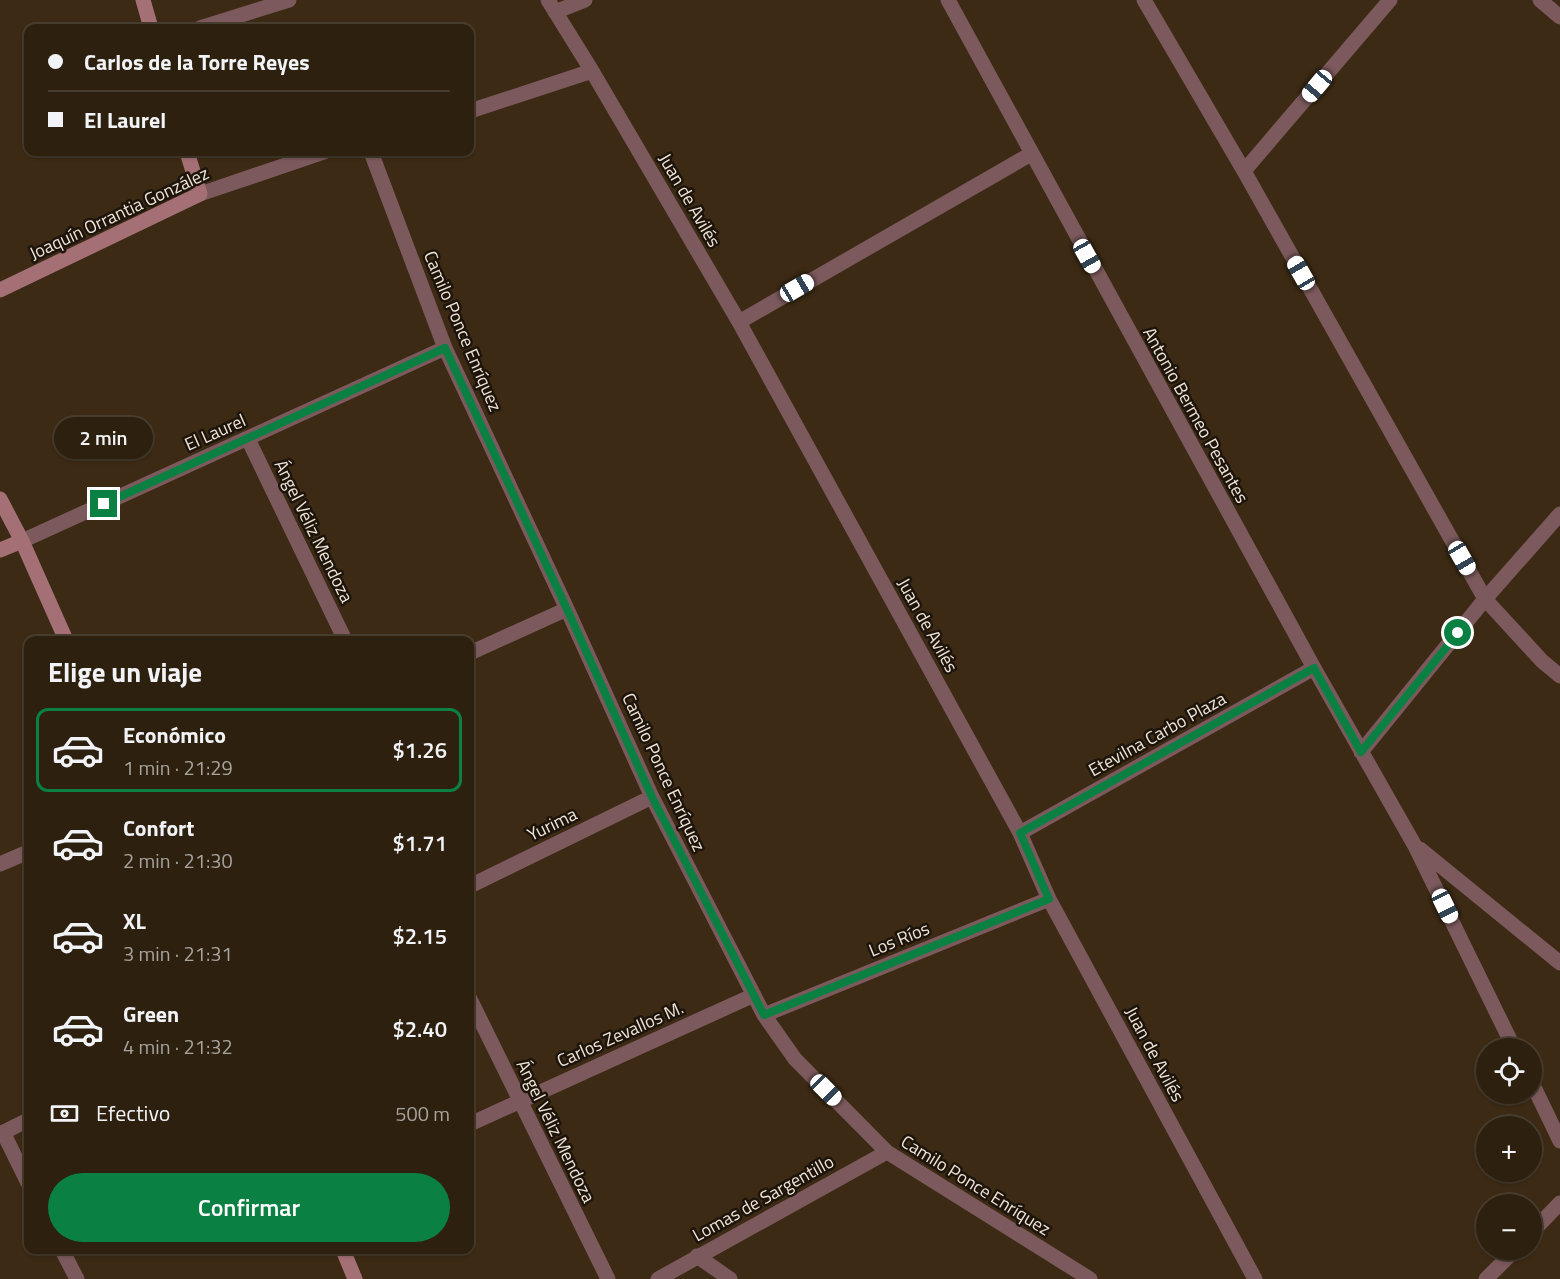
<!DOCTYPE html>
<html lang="es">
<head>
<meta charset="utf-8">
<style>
  :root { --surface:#2d200f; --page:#392d1d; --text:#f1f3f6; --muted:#a7a39e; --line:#483e2f; --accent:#0b8043 }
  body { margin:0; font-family:"Titillium Web",sans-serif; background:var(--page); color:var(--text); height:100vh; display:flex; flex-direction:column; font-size:22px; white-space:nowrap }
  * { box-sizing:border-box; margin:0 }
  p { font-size:20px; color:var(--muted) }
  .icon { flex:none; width:33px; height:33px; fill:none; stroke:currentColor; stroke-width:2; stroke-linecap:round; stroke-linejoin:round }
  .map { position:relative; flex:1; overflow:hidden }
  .details { position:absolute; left:24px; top:636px; width:450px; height:618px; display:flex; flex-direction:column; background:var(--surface); border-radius:12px; box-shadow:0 2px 4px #0004,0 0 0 2px var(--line) }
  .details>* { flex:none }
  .guide { position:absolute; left:24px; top:24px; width:450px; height:132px; border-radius:12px; box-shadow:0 2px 4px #0004,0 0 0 2px var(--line); display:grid; align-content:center; height:132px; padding:0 24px; background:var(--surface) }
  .buttons { position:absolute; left:1476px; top:1038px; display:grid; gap:12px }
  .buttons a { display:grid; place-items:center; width:66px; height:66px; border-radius:50%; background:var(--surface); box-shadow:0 2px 4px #0004,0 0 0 2px var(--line); font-size:30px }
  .end { position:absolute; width:27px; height:27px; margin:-14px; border:8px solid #0b8043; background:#fff; box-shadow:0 0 0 3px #fff }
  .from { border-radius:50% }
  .bubble { position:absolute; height:42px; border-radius:21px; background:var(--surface); box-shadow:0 2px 4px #0004,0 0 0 2px var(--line); font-size:20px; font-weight:600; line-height:42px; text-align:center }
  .car { position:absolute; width:18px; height:36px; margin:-18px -9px; border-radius:8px; box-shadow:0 0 4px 2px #0007; background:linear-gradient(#fff 24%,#345 0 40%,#fff 0 76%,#345 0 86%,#fff 0) }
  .guide b { display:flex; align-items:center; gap:21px; height:57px; font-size:22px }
  .guide b+b { border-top:2px solid var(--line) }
  .guide i { width:15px; height:15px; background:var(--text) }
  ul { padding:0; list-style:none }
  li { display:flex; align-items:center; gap:18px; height:84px; margin:0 12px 9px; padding:0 12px; border:3px solid transparent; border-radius:12px }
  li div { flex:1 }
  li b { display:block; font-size:22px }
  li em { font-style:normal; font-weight:600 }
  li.on { border-color:var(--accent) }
  li>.icon { width:54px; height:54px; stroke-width:1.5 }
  h2 { padding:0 24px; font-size:27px; line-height:72px }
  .pay { display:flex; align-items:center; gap:15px; height:66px; padding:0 24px; font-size:22px }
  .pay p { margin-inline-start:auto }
  .button { display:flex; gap:12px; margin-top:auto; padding:12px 24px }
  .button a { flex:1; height:69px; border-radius:36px; background:var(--accent); color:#fff; font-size:24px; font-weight:600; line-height:69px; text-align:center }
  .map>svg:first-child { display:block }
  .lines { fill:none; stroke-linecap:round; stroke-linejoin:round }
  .street { stroke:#7b595c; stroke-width:15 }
  .secondary { stroke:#a57075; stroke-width:15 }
  .route { stroke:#0b8043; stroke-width:8 }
  .labels { text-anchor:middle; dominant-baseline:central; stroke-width:5; stroke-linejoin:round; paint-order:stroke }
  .street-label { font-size:18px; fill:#f1e5d8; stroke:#1d150b }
</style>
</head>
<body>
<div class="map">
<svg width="1560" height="1279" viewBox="0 0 1560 1279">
  <rect width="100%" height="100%" fill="#3c2a14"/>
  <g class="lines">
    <path class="street" d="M548 0 592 71 739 322 1020 833 1049 899 1255 1279
      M948 0 1314 668 1415 846 1514 1048
      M1144 0 1244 171 1485 599 1542 661 1560 676
      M1540 0 1560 17
      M555 12 585 0
      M200 28 289 0
      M470 111 592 71
      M371 152 445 348 567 609 652 797 764 1015 795 1059 887 1152 1090 1279
      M1244 171 1390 0
      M200 194 324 152
      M739 322 1031 154
      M248 439 345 640
      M22 541 445 348
      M470 653 567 609
      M1361 752 1485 599 1560 514
      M1020 833 1314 668
      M1420 849 1560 963
      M0 864 28 852
      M470 886 652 797
      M470 999 608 1279
      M764 1015 1049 899
      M1532 1083 1560 1141
      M470 1124 754 995
      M3 1132 28 1183
      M0 1134 28 1120
      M1532 1232 1560 1203
      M62 1250 77 1279
      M697 1256 730 1279
      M658 1279 887 1152
      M1486 1279 1515 1250"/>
    <path class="secondary" d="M143 0 151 28
      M0 290 200 194 187 152
      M0 499 22 541 66 640
      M0 550 22 541
      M343 1250 355 1279"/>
  </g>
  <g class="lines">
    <path class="route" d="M104 504 445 348 567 609 652 797 764 1015 1049 899 1020 833 1314 668 1361 752 1458 633"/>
  </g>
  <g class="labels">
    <g class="street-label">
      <text transform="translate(690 200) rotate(60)">Juan de Avilés</text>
      <text transform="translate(119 213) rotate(-25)">Joaquín Orrantia González</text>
      <text transform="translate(463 331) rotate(67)">Camilo Ponce Enríquez</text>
      <text transform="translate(1196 415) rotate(61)">Antonio Bermeo Pesantes</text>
      <text transform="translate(215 432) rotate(-24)">El Laurel</text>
      <text transform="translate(314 531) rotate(64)">Ángel Véliz Mendoza</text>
      <text transform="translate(928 625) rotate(61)">Juan de Avilés</text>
      <text transform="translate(1157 734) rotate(-29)">Etevilna Carbo Plaza</text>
      <text transform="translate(664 772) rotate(65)">Camilo Ponce Enríquez</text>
      <text transform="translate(552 824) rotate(-26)">Yurima</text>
      <text transform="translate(899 939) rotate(-22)">Los Ríos</text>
      <text transform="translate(620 1034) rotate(-24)">Carlos Zevallos M.</text>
      <text transform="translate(1155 1054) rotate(62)">Juan de Avilés</text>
      <text transform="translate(556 1131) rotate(64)">Ángel Véliz Mendoza</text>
      <text transform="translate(976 1185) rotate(32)">Camilo Ponce Enríquez</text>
      <text transform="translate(763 1198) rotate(-29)">Lomas de Sargentillo</text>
    </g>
  </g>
</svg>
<div class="buttons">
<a><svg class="icon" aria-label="locate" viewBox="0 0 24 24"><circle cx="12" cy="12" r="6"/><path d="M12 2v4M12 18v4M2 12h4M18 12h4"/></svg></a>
<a>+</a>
<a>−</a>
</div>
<i class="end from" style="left:1458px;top:633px"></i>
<i class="end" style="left:104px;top:504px"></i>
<div class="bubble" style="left:54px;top:417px;width:99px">2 min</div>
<i class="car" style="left:1317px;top:86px;rotate:220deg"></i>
<i class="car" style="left:1087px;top:256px;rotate:151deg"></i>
<i class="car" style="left:1301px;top:273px;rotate:330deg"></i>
<i class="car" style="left:797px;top:288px;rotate:60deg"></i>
<i class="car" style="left:1462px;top:558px;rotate:150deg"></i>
<i class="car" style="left:1445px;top:906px;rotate:154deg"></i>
<i class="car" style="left:826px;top:1090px;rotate:135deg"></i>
<div class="guide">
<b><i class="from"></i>Carlos de la Torre Reyes</b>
<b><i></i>El Laurel</b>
</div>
<section class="details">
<h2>Elige un viaje</h2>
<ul>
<li class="on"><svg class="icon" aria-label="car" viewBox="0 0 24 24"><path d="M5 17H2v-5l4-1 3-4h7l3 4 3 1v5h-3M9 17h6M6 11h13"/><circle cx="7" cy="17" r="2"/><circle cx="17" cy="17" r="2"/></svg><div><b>Económico</b><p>1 min · 21:29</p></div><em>$1.26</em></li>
<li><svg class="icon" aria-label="car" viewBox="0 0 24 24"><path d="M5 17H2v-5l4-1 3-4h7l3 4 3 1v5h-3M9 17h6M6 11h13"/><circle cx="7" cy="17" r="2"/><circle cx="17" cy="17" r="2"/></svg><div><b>Confort</b><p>2 min · 21:30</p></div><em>$1.71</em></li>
<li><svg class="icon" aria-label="car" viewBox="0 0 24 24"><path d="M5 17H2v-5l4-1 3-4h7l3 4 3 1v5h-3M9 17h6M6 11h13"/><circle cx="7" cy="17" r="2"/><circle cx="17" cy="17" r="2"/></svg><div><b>XL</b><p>3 min · 21:31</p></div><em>$2.15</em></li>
<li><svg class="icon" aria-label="car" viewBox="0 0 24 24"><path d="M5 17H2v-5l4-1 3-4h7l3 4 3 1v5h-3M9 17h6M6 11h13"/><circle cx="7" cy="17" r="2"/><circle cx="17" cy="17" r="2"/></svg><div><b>Green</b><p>4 min · 21:32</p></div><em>$2.40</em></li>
</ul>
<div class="pay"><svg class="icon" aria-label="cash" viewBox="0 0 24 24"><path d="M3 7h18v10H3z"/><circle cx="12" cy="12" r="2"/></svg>Efectivo<p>500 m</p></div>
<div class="button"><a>Confirmar</a></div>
</section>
</div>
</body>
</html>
